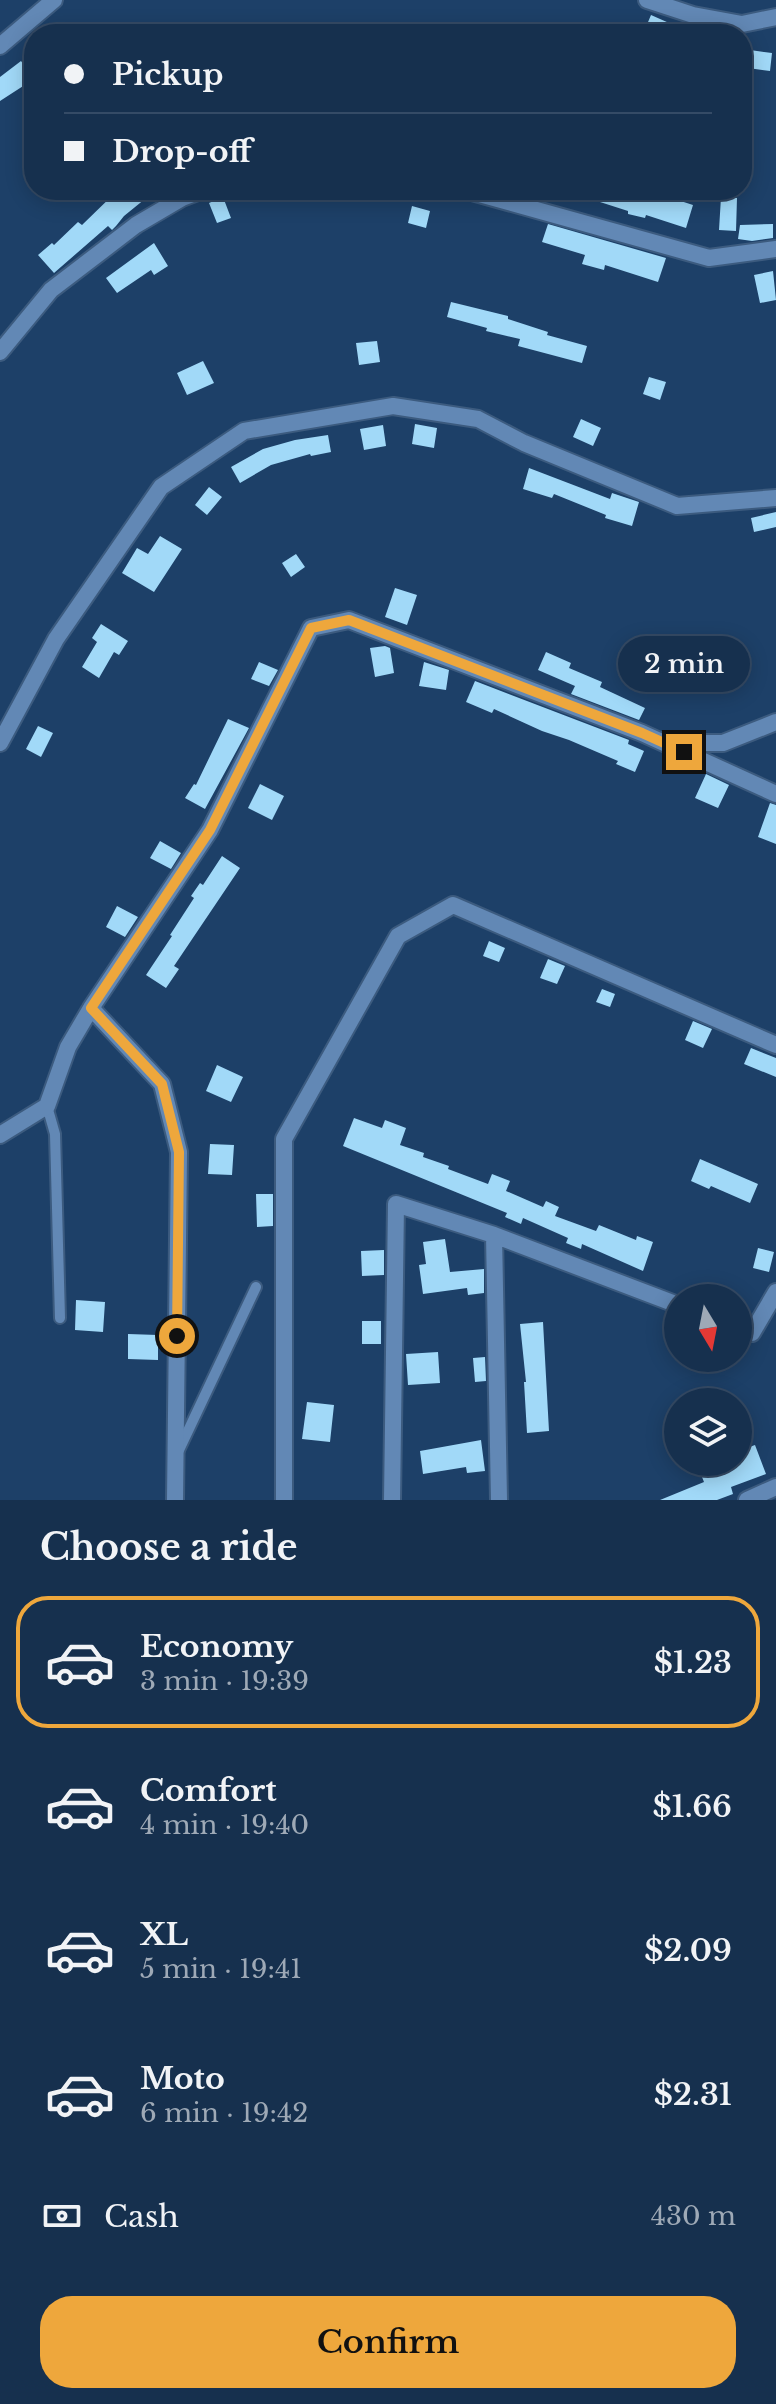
<!DOCTYPE html>
<html lang="en">
<head>
<meta charset="utf-8">
<style>
  :root { --surface:#16304e; --page:#1f3855; --text:#f1f3f6; --muted:#9ea9b6; --line:#354b66; --accent:#eea73c }
  body { margin:0; font-family:"Libre Baskerville",serif; background:var(--page); color:var(--text); height:100vh; display:flex; flex-direction:column; font-size:30px; white-space:nowrap }
  * { box-sizing:border-box; margin:0 }
  p { font-size:26px; color:var(--muted) }
  .icon { flex:none; width:44px; height:44px; fill:none; stroke:currentColor; stroke-width:2; stroke-linecap:round; stroke-linejoin:round }
  .map { position:relative; height:1500px; overflow:hidden }
  .details { display:flex; flex-direction:column; background:var(--surface); flex:1 }
  .details>* { flex:none }
  .hud { position:absolute; left:24px; top:24px; width:728px; height:176px; border-radius:32px; box-shadow:0 4px 20px #0003,0 0 0 2px var(--line); display:grid; align-content:center; height:176px; padding:0 40px; background:var(--surface) }
  .needle { width:52px; rotate:170deg }
  .fabs { position:absolute; left:664px; top:1284px; display:grid; gap:16px }
  .fabs a { display:grid; place-items:center; width:88px; height:88px; border-radius:50%; background:var(--surface); box-shadow:0 4px 20px #0003,0 0 0 2px var(--line); font-size:40px }
  .end { position:absolute; width:36px; height:36px; margin:-18px; border:10px solid #eea73c; background:#111; box-shadow:0 0 0 4px #111 }
  .from { border-radius:50% }
  .bubble { position:absolute; height:56px; border-radius:28px; background:var(--surface); box-shadow:0 4px 20px #0003,0 0 0 2px var(--line); font-size:26px; font-weight:600; line-height:56px; text-align:center }
  .hud b { display:flex; align-items:center; gap:28px; height:76px; font-size:30px }
  .hud b+b { border-top:2px solid var(--line) }
  .hud i { width:20px; height:20px; background:var(--text) }
  ul { padding:0; list-style:none }
  li { display:flex; align-items:center; gap:24px; height:132px; margin:0 16px 12px; padding:0 24px; border:4px solid transparent; border-radius:32px }
  li div { flex:1 }
  li b { display:block; font-size:30px }
  li em { font-style:normal; font-weight:600 }
  li.on { border-color:var(--accent) }
  li>.icon { width:72px; height:72px; stroke-width:1.5 }
  h2 { padding:0 40px; font-size:36px; line-height:96px }
  .pay { display:flex; align-items:center; gap:20px; height:88px; padding:0 40px; font-size:30px }
  .pay p { margin-inline-start:auto }
  .primary-button { display:flex; gap:16px; margin-top:auto; padding:16px 40px }
  .primary-button a { flex:1; height:92px; border-radius:32px; background:var(--accent); color:#111; font-size:32px; font-weight:600; line-height:92px; text-align:center }
  .map>svg:first-child { display:block }
  .building { fill:#a1d9f8 }
  .lines { fill:none; stroke-linecap:round; stroke-linejoin:round }
  .lane-casing { stroke:#3c5b7f; stroke-width:14 }
  .street-casing { stroke:#3c5b7f; stroke-width:20 }
  .lane { stroke:#6288b5; stroke-width:10 }
  .street { stroke:#6288b5; stroke-width:16 }
  .route { stroke:#eea73c; stroke-width:10 }
</style>
</head>
<body>
<div class="map">
<svg width="776" height="1500" viewBox="0 0 776 1500">
  <rect width="100%" height="100%" fill="#1d4068"/>
  <path class="building" d="M651 15 694 34H643Z
    M750 50 772 53 770 71 748 68Z
    M21 61 34 79 0 101V77Z
    M118 190H156L124 216 116 226 112 230 108 226 54 273 38 255 52 243 54 245 78 222 82 225Z
    M573 190H624L658 198 659 194 693 205 686 228 646 215 645 218 628 214V211L572 193Z
    M223 197 231 218 217 223 209 203Z
    M721 197 737 198 736 231 719 230Z
    M412 206 430 211 426 228 408 223Z
    M548 224 666 258 658 282 605 265 604 270 582 264 585 255 542 242Z
    M773 224V238L752 241 738 239 740 225Z
    M154 243 168 266 154 275 151 270 117 293 106 278Z
    M773 271 776 300 760 303 754 275Z
    M451 302 508 316V319L548 332 547 335 587 346 582 363 518 346 520 339 486 331 487 328 447 317Z
    M377 341 380 362 359 365 356 343Z
    M203 361 214 383 187 395 177 373Z
    M649 377 666 382 660 400 643 394Z
    M581 419 601 428 593 446 573 437Z
    M415 424 437 428 434 448 412 444Z
    M383 425 386 446 364 450 360 429Z
    M328 435 331 452 311 456 310 454 271 465 240 483 231 467 263 449 295 440Z
    M529 468 610 499 612 493 639 502 632 526 605 518 606 515 554 494 552 498 523 489Z
    M209 487 222 497 207 515 195 505Z
    M776 512V527L754 532 751 518Z
    M160 536 182 549 154 592 122 573 137 548 148 554Z
    M296 554 305 567 291 577 282 563Z
    M395 588 417 595 407 625 385 617Z
    M101 624 128 641 119 655 114 652 99 678 82 667 97 642 92 638Z
    M385 646 390 648 394 673 375 677 370 648Z
    M546 652 571 663 569 668 602 682 600 687 645 708 639 720 571 694 575 686 538 670Z
    M259 662 278 670 269 686 251 679Z
    M424 662 449 670 446 690 419 686Z
    M475 681 629 740 628 744 644 751 635 772 616 764 618 761 569 740 542 731 494 709 492 713 466 702Z
    M228 719 249 728 205 809 185 798 194 784 196 785Z
    M38 726 53 733 41 757 26 749Z
    M706 774 729 785 718 808 695 798Z
    M260 784 284 796 272 820 248 808Z
    M770 803 776 805V844L758 837Z
    M160 841 181 853 171 869 150 858Z
    M222 856 240 868 174 966 179 969 166 988 146 975 172 936 170 935 194 898 191 896 200 883 203 885Z
    M117 906 138 917 125 937 106 927Z
    M489 941 505 948 499 962 483 956Z
    M548 959 565 966 557 984 540 978Z
    M602 989 615 994 610 1007 596 1002Z
    M693 1021 712 1029 703 1048 685 1040Z
    M751 1048 776 1058V1077L744 1064Z
    M217 1065 243 1077 231 1102 206 1091Z
    M354 1118 382 1128 385 1120 406 1128 400 1145 424 1153 423 1157 449 1166 448 1169 488 1184 492 1174 510 1181 506 1191 543 1207 546 1201 559 1207 555 1216 596 1231 599 1225 636 1240 637 1236 653 1242 643 1271 582 1244 581 1249 566 1243 568 1238 523 1218 521 1224 505 1217 507 1213 343 1146Z
    M210 1144 234 1145 232 1175 208 1174Z
    M700 1159 758 1184 750 1203 711 1186 709 1189 691 1181Z
    M256 1194H273V1226L257 1227Z
    M445 1239 450 1272 484 1269V1293L468 1295 467 1288 423 1294 419 1265 426 1264 423 1242Z
    M758 1248 774 1252 769 1272 753 1268Z
    M384 1250V1275L362 1276 361 1251Z
    M76 1300 105 1302 103 1332 75 1330Z
    M362 1321H381V1344H362Z
    M543 1322 549 1431 527 1433 524 1382H526L520 1324Z
    M128 1334 158 1335V1360L128 1359Z
    M438 1352 440 1383 408 1385 406 1354Z
    M485 1357 486 1381 475 1382 473 1358Z
    M307 1402 334 1405 330 1442 302 1439Z
    M481 1440 485 1471 467 1473 466 1467 423 1474 420 1451Z
    M755 1445 766 1474 731 1487 733 1494 717 1500H660L704 1482 700 1472 729 1462H738V1451Z"/>
  <g class="lines">
    <g class="lane-casing">
      <path id="lane" d="M47 1106 55 1134 60 1318
        M179 1450 256 1287"/>
    </g>
    <g class="street-casing">
      <path id="street" d="M647 0 693 15 742 24 776 17
        M0 46 54 0
        M465 190 709 258 776 249
        M0 352 51 290 136 225 182 198 203 190
        M0 743 56 639 161 487 244 431 393 406 478 419 524 443 677 506 776 498
        M684 752 692 743H723L776 722
        M91 1008 162 1084 179 1152 175 1500
        M0 1135 47 1106 68 1047 91 1008 210 830 311 628 349 620 642 733 776 794
        M494 1235 499 1500
        M738 1328 752 1333 776 1292
        M284 1500V1139L398 936 453 905 776 1045
        M392 1500 396 1204 494 1235 678 1305
        M747 1500 776 1487"/>
    </g>
    <use href="#lane" class="lane"/>
    <use href="#street" class="street"/>
  </g>
  <g class="lines">
    <path class="route" d="M177 1336 179 1152 162 1084 91 1008 210 830 311 628 349 620 642 733 684 752"/>
  </g>
</svg>
<div class="fabs">
<a><svg class="needle" viewBox="-14 -14 28 28"><path d="M0-13l5 13h-10z" fill="#e53935"/><path d="M0 13l5-13h-10z" fill="#9ea9b6"/></svg></a>
<a><svg class="icon" aria-label="layers" viewBox="0 0 24 24"><path d="M12 4l9 5-9 5-9-5zM3 14l9 5 9-5"/></svg></a>
</div>
<i class="end from" style="left:177px;top:1336px"></i>
<i class="end" style="left:684px;top:752px"></i>
<div class="bubble" style="left:618px;top:636px;width:132px">2 min</div>
<div class="hud">
<b><i class="from"></i>Pickup</b>
<b><i></i>Drop-off</b>
</div>
</div>
<section class="details">
<h2>Choose a ride</h2>
<ul>
<li class="on"><svg class="icon" aria-label="car" viewBox="0 0 24 24"><path d="M5 17H2v-5l4-1 3-4h7l3 4 3 1v5h-3M9 17h6M6 11h13"/><circle cx="7" cy="17" r="2"/><circle cx="17" cy="17" r="2"/></svg><div><b>Economy</b><p>3 min · 19:39</p></div><em>$1.23</em></li>
<li><svg class="icon" aria-label="car" viewBox="0 0 24 24"><path d="M5 17H2v-5l4-1 3-4h7l3 4 3 1v5h-3M9 17h6M6 11h13"/><circle cx="7" cy="17" r="2"/><circle cx="17" cy="17" r="2"/></svg><div><b>Comfort</b><p>4 min · 19:40</p></div><em>$1.66</em></li>
<li><svg class="icon" aria-label="car" viewBox="0 0 24 24"><path d="M5 17H2v-5l4-1 3-4h7l3 4 3 1v5h-3M9 17h6M6 11h13"/><circle cx="7" cy="17" r="2"/><circle cx="17" cy="17" r="2"/></svg><div><b>XL</b><p>5 min · 19:41</p></div><em>$2.09</em></li>
<li><svg class="icon" aria-label="car" viewBox="0 0 24 24"><path d="M5 17H2v-5l4-1 3-4h7l3 4 3 1v5h-3M9 17h6M6 11h13"/><circle cx="7" cy="17" r="2"/><circle cx="17" cy="17" r="2"/></svg><div><b>Moto</b><p>6 min · 19:42</p></div><em>$2.31</em></li>
</ul>
<div class="pay"><svg class="icon" aria-label="cash" viewBox="0 0 24 24"><path d="M3 7h18v10H3z"/><circle cx="12" cy="12" r="2"/></svg>Cash<p>430 m</p></div>
<div class="primary-button"><a>Confirm</a></div>
</section>
</body>
</html>
